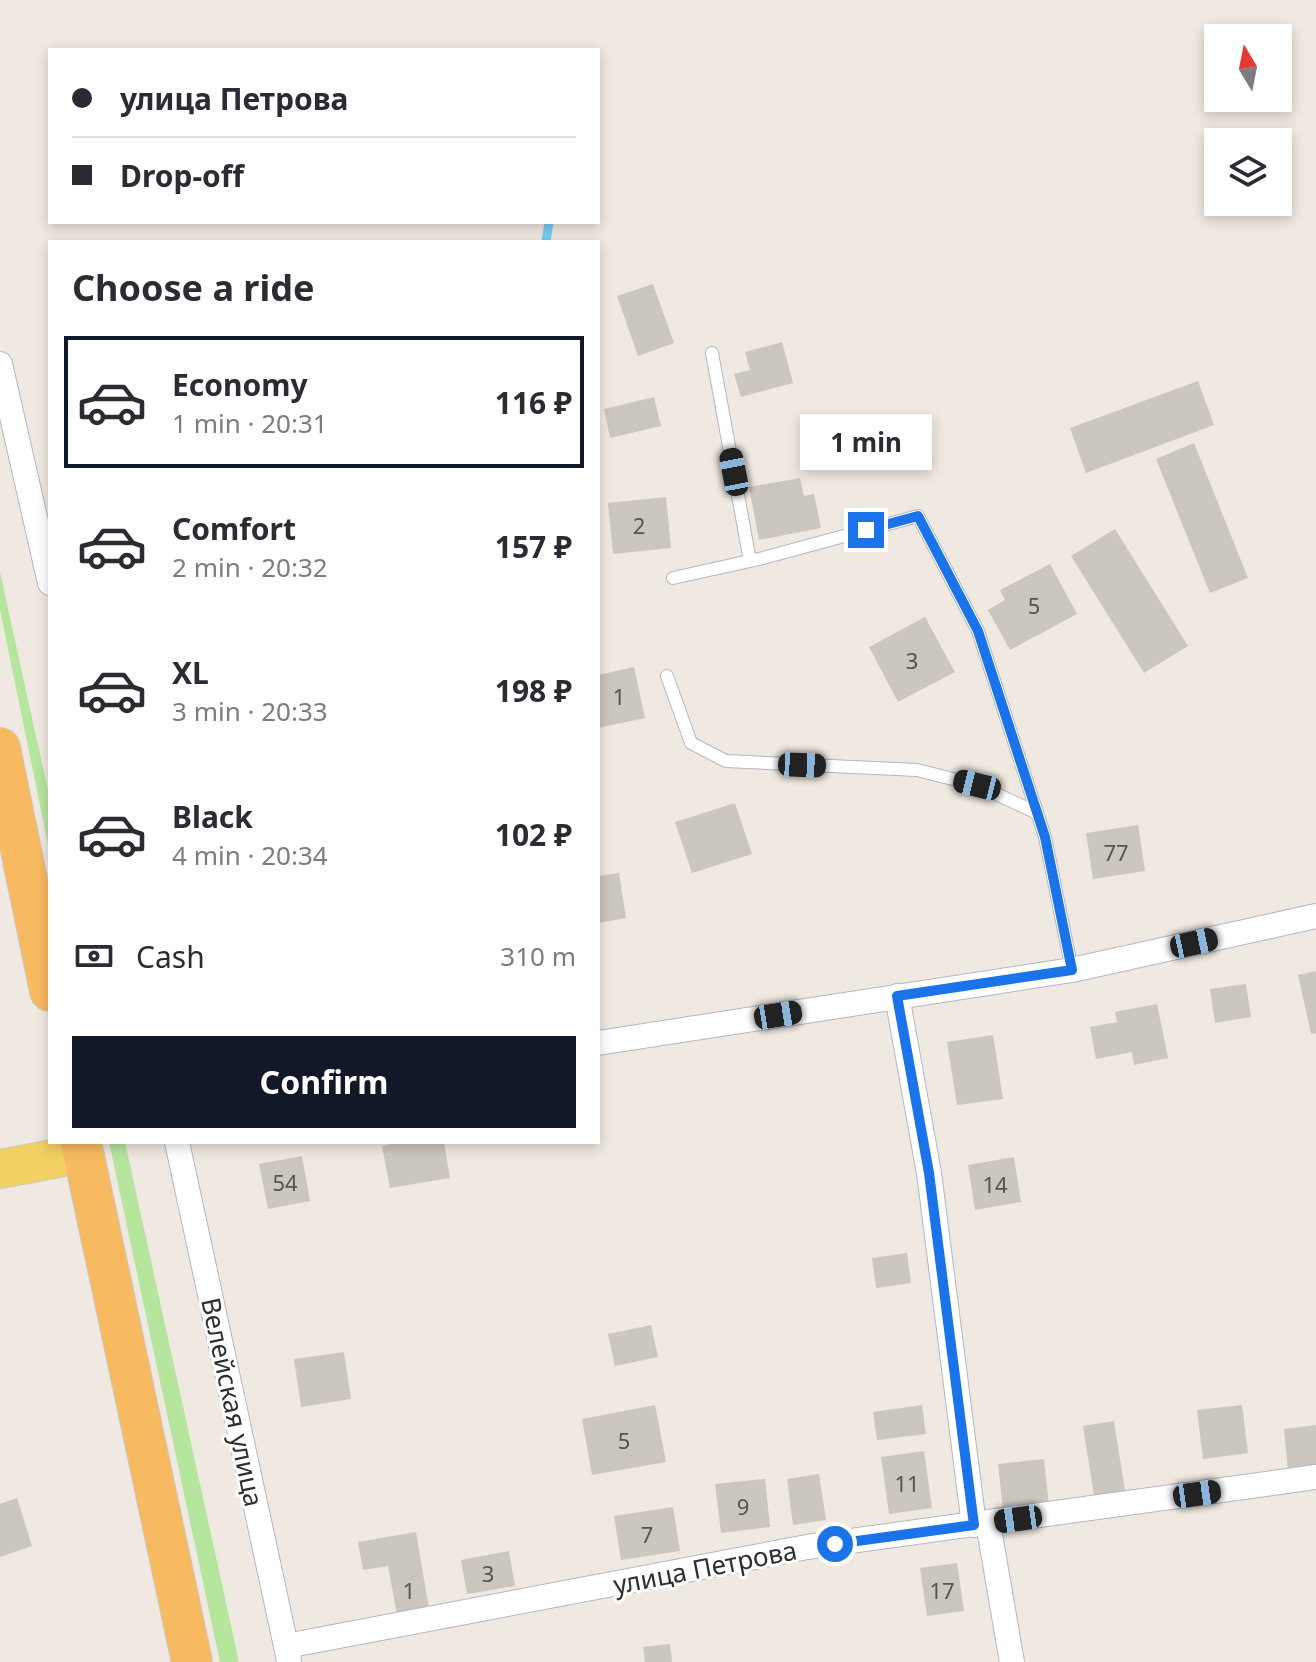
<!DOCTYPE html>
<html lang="en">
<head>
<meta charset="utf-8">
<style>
  :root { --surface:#fff; --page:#f2f2f3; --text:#2b2b33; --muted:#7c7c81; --line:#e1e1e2; --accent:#111827 }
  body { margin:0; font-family:"Noto Sans",sans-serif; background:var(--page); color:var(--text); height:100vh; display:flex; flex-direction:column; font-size:30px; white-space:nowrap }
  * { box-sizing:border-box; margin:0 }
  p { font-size:26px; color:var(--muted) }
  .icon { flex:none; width:44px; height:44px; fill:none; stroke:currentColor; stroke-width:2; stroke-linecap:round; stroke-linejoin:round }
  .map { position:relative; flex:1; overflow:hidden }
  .drawer { position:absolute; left:48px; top:240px; width:552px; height:904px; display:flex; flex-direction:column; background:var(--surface); border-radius:0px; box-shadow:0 4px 12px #0003 }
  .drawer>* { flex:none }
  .banner { position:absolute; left:48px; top:48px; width:552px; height:176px; border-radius:0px; box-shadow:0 4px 12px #0003; display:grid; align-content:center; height:176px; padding:0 24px; background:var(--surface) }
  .needle { width:52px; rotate:350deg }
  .fabs { position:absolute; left:1204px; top:24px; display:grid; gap:16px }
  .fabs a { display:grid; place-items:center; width:88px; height:88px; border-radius:0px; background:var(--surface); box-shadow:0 4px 12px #0003; font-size:40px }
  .end { position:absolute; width:36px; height:36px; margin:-18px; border:10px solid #1a73e8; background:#fff; box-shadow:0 0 0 4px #fff }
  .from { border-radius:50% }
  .bubble { position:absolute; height:56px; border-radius:0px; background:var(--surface); box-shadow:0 4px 12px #0003; font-size:26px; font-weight:700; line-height:56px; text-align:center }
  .car { position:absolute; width:24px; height:48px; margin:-24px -12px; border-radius:10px; box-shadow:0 0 6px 2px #0007; background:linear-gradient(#222 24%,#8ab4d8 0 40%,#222 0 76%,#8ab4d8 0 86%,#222 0) }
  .banner b { display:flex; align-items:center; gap:28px; height:76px; font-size:30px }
  .banner b+b { border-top:2px solid var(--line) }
  .banner i { width:20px; height:20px; background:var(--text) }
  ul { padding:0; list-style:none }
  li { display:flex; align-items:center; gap:24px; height:132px; margin:0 16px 12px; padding:0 8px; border:4px solid transparent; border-radius:0px }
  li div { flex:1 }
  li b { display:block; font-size:30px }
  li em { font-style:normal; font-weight:700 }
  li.selected { border-color:var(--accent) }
  li>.icon { width:72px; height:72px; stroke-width:1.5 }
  h2 { padding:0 24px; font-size:36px; line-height:96px }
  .pay { display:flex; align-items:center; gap:20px; height:88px; padding:0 24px; font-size:30px }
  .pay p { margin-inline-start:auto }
  .cta { display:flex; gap:16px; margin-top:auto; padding:16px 24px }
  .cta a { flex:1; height:92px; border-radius:0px; background:var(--accent); color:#fff; font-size:32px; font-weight:700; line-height:92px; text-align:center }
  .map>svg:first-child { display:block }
  .green { fill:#b6e59e }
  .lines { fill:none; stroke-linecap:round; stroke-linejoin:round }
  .stream { stroke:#75cff0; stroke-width:9 }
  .building { fill:#cbc7bf }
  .service-casing { stroke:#b4b7c1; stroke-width:14 }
  .minor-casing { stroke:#b4b7c1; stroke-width:26 }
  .primary-casing { stroke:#c9c9c9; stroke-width:40 }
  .trunk-casing { stroke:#c9c9c9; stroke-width:42 }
  .service { stroke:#fff; stroke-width:12 }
  .minor { stroke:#fff; stroke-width:24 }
  .primary { stroke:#f2d163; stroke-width:38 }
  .trunk { stroke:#f8ba60; stroke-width:40 }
  .route { stroke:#1a73e8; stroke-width:10 }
  .labels { text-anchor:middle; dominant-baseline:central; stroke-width:6; stroke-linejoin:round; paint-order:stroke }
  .number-label { font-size:22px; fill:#555452 }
  .street-label { font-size:26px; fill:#2e2e2e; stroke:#fff }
</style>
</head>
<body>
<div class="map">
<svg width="1316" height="1662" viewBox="0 0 1316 1662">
  <rect width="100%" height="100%" fill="#efe9e1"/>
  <path class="green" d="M0 572 50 800V854L0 610Z
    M109 1142H125L239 1662H220Z"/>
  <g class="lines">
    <path class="stream" d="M546 242 549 222"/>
  </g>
  <path class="building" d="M653 284 674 343 638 356 617 296Z
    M782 342 793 383 741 397 734 374 750 370 745 352Z
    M1198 381 1214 425 1086 473 1070 428Z
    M654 397 661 426 610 438 604 409Z
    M1194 443 1248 578 1210 593 1156 459Z
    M800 478 804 496 814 494 821 528 759 540 749 487Z
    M666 497 671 548 613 554 608 503Z
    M1115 529 1188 646 1144 673 1071 556Z
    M1050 564 1077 614 1010 650 988 610 1005 600 1000 590Z
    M925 617 955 672 898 702 869 647Z
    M634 667 645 718 598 728V675Z
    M735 803 752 854 692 873 675 822Z
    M1138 825 1145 871 1093 879 1086 833Z
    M619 873 626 918 598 923V876Z
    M1316 971V1033L1311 1034 1298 975Z
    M1246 984 1251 1017 1215 1023 1210 989Z
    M1157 1004 1168 1058 1134 1065 1132 1052 1096 1059 1090 1027 1117 1022 1115 1012Z
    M993 1035 1003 1099 957 1105 947 1042Z
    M402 1142H444L450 1178 390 1188 382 1146Z
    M302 1156 310 1201 268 1209 259 1164Z
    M1014 1157 1021 1202 975 1210 968 1165Z
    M907 1253 911 1283 876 1288 872 1258Z
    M651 1325 658 1357 615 1366 608 1334Z
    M344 1352 351 1399 301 1407 294 1359Z
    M655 1405 666 1462 592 1475 582 1419Z
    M922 1405 926 1434 877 1440 873 1412Z
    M1242 1405 1248 1453 1203 1459 1197 1410Z
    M1114 1421 1125 1491 1094 1496 1083 1426Z
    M1316 1425V1469L1288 1472 1284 1429Z
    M924 1451 932 1508 889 1514 881 1457Z
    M1044 1459 1049 1505 1003 1510 998 1464Z
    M819 1474 826 1520 793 1525 787 1479Z
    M765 1479 770 1527 721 1533 715 1484Z
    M17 1498 32 1546 0 1557V1504Z
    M673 1507 680 1551 621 1560 614 1516Z
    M416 1532 429 1609 397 1615 388 1566 363 1570 358 1542Z
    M509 1551 515 1586 467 1594 461 1560Z
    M957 1563 964 1611 927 1616 920 1568Z
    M670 1644 672 1662H645L643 1647Z"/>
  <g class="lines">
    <g class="service-casing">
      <path id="service" d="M712 353 750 561
        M673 578 763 558 918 516 978 631 1045 837 1072 970
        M667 676 691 743 726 761 917 770 977 785 1037 813"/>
    </g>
    <g class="minor-casing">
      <path id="minor" d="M0 364 50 583
        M897 996 929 1173 974 1525
        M598 1043 1072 970 1316 916
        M177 1142 289 1660
        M988 1523 1012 1662
        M286 1646 807 1547 1316 1477"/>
    </g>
    <g class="primary-casing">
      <path id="primary" d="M0 1169 84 1153"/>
    </g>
    <g class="trunk-casing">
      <path id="trunk" d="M0 748 50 991
        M81 1142 192 1662"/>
    </g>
    <use href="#service" class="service"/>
    <use href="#minor" class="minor"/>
    <use href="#primary" class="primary"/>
    <use href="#trunk" class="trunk"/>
  </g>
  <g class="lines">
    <path class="route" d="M835 1544 974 1525 929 1173 897 996 1072 970 1045 837 978 631 918 516 866 530"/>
  </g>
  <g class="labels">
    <g class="number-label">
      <text x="639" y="525">2</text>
      <text x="1034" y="605">5</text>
      <text x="912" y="660">3</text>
      <text x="619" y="696">1</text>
      <text x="1116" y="852">77</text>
      <text x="285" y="1182">54</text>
      <text x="995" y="1184">14</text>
      <text x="624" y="1440">5</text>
      <text x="907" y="1483">11</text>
      <text x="743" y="1506">9</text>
      <text x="647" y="1534">7</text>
      <text x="488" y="1573">3</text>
      <text x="409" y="1590">1</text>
      <text x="942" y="1590">17</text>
    </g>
    <g class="street-label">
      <text transform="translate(233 1402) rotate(78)">Велейская улица</text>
      <text transform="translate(705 1567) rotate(-11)">улица Петрова</text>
    </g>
  </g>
</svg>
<div class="fabs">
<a><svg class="needle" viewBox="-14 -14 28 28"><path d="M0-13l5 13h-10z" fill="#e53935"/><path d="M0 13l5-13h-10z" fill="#7c7c81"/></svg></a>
<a><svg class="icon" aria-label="layers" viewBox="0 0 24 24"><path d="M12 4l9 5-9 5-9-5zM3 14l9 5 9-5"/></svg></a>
</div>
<i class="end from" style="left:835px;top:1544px"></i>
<i class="end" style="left:866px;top:530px"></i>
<div class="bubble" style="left:800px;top:414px;width:132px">1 min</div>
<i class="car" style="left:734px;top:472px;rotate:349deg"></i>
<i class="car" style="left:802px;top:765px;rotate:92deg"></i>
<i class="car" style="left:977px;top:785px;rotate:284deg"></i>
<i class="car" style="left:1194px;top:943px;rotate:78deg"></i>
<i class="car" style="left:778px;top:1015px;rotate:81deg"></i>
<i class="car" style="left:1197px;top:1494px;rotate:82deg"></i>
<i class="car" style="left:1018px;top:1519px;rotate:262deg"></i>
<div class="banner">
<b><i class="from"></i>улица Петрова</b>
<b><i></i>Drop-off</b>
</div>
<section class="drawer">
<h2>Choose a ride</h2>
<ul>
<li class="selected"><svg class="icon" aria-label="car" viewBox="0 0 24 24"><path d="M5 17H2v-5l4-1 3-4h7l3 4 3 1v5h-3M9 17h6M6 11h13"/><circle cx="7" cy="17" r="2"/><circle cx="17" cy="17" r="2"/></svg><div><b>Economy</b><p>1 min · 20:31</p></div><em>116 ₽</em></li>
<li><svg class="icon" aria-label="car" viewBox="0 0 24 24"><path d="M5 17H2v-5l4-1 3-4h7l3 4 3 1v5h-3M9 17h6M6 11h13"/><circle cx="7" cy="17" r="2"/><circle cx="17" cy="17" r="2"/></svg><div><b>Comfort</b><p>2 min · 20:32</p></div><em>157 ₽</em></li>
<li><svg class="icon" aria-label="car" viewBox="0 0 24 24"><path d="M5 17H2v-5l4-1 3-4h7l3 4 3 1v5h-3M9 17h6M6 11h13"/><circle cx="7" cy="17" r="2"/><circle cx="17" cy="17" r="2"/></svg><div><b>XL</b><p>3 min · 20:33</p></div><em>198 ₽</em></li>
<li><svg class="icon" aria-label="car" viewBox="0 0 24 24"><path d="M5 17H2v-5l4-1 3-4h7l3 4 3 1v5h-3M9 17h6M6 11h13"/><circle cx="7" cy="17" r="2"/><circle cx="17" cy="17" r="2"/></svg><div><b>Black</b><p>4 min · 20:34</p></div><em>102 ₽</em></li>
</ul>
<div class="pay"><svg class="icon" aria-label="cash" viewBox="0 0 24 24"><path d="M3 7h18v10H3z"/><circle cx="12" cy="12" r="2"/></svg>Cash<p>310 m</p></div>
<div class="cta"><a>Confirm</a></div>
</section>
</div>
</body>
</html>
